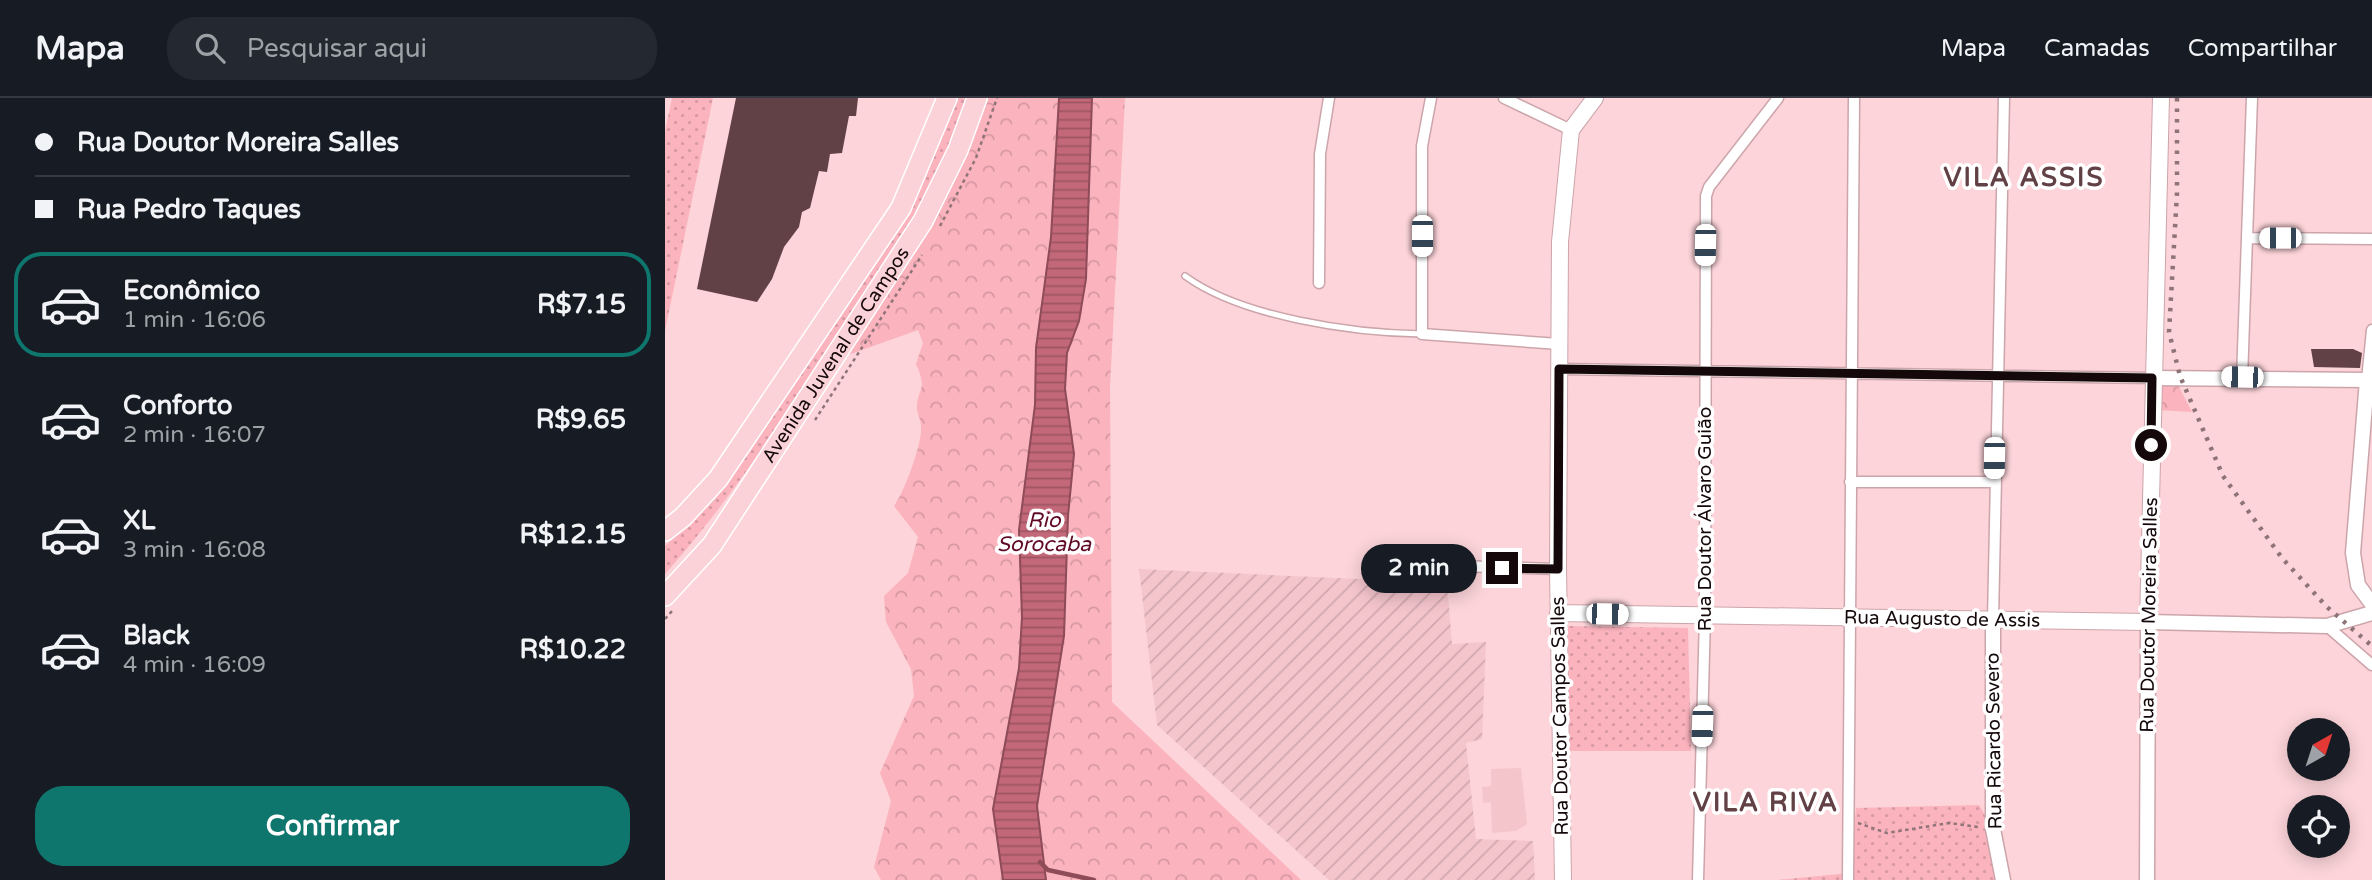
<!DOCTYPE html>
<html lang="pt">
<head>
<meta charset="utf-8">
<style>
  :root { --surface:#171b24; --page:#242831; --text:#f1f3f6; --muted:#9ea1a6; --line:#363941; --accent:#0f766e }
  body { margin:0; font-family:"Varela Round",sans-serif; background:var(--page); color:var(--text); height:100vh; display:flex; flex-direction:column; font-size:26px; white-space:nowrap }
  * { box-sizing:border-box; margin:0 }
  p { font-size:23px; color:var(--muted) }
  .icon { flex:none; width:38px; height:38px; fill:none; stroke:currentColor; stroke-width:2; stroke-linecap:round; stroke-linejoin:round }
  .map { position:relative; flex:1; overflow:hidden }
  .details { display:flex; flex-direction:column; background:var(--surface); width:665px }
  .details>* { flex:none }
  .guide { display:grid; align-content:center; height:154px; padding:0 35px; background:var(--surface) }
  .needle { width:46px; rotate:39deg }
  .tools { position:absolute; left:1622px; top:620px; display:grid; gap:14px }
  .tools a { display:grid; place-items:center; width:63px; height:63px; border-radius:50%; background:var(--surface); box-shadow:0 4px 18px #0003; font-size:35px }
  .end { position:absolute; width:32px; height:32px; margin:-16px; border:9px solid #14080a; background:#fff; box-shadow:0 0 0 4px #fff }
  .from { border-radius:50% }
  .bubble { position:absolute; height:49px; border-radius:24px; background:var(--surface); box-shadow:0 4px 18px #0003; font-size:23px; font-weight:700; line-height:49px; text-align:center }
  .car { position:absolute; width:21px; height:42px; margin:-21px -10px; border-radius:9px; box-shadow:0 0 5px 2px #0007; background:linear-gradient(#fff 24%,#345 0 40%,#fff 0 76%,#345 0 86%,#fff 0) }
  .guide b { display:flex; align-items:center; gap:24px; height:66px; font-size:26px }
  .guide b+b { border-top:2px solid var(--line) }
  .guide i { width:18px; height:18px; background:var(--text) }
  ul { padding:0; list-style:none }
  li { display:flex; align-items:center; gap:21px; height:105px; margin:0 14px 10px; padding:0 21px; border:4px solid transparent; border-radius:28px }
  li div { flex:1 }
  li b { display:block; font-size:26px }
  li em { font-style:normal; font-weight:700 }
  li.on { border-color:var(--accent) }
  li>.icon { width:63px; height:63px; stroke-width:1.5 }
  .button { display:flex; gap:14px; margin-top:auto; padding:14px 35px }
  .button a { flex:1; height:80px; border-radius:28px; background:var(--accent); color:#fff; font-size:28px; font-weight:700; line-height:80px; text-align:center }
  header { display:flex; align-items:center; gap:42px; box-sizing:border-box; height:98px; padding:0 35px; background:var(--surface); border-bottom:2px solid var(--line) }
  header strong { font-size:33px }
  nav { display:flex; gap:38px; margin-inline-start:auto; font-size:24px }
  .search { width:490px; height:63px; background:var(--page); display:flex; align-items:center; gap:18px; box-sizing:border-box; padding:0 24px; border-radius:28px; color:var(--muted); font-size:26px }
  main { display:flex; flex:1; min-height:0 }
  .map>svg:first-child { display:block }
  .built { fill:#f5c5cc }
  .industrial { fill:url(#industrial-furrows) }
  .grass { fill:url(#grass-dots) }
  .forest { fill:url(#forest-crowns) }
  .water { fill:url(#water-rules); stroke:#8e4b58; stroke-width:2 }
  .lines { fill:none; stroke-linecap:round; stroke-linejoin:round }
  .stream { stroke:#8e4b58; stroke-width:4.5 }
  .building { fill:#614146 }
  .service-casing { stroke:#cca5ab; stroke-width:8 }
  .minor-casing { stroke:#cca5ab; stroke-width:13 }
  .tertiary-casing { stroke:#cca5ab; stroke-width:17 }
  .secondary-casing { stroke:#cca5ab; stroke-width:18 }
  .trunk-casing { stroke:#fff; stroke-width:22 }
  .path { stroke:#8f7478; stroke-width:2.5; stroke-dasharray:3.5 3.5; stroke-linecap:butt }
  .service { stroke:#fff; stroke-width:5 }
  .minor { stroke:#fff; stroke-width:10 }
  .tertiary { stroke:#fff; stroke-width:14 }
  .secondary { stroke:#fff; stroke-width:16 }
  .trunk { stroke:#fad2d7; stroke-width:19 }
  .rail { stroke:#8e7377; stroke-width:4.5; stroke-dasharray:3.5 7; stroke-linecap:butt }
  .route { stroke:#14080a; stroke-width:9 }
  .labels { text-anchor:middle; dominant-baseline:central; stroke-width:7; stroke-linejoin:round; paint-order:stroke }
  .street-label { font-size:19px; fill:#14080a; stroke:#fff }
  .water-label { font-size:21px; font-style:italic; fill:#5f0925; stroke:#fff }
  .district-label { font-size:26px; font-weight:bold; letter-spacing:2px; fill:#624146; stroke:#fff }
</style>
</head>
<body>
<header>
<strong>Mapa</strong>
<div class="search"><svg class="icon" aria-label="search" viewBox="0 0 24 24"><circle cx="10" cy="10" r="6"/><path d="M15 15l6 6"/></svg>Pesquisar aqui</div>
<nav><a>Mapa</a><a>Camadas</a><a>Compartilhar</a></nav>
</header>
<main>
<section class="details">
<div class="guide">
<b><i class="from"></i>Rua Doutor Moreira Salles</b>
<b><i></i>Rua Pedro Taques</b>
</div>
<ul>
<li class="on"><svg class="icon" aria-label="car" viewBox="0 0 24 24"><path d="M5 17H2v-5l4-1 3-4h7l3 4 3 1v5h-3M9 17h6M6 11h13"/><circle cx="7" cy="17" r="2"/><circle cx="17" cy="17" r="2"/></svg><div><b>Econômico</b><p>1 min · 16:06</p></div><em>R$7.15</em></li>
<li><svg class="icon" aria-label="car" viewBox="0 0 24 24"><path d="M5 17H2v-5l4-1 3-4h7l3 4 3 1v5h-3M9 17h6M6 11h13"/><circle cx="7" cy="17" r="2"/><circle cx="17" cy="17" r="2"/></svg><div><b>Conforto</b><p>2 min · 16:07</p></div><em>R$9.65</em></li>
<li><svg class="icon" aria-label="car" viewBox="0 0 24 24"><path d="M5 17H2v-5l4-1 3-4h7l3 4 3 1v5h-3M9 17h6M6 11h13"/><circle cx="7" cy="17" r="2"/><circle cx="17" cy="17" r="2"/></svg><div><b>XL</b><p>3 min · 16:08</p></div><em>R$12.15</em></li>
<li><svg class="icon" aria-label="car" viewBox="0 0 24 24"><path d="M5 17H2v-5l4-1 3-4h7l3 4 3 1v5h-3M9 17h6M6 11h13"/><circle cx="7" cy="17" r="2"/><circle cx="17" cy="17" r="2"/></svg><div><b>Black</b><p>4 min · 16:09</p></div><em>R$10.22</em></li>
</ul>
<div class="button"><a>Confirmar</a></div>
</section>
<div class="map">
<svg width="1707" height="782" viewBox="0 0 1707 782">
  <defs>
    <pattern id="industrial-furrows" width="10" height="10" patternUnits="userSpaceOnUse" patternTransform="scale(1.75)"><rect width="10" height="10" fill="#f5c5cc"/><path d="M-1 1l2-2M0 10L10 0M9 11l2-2" fill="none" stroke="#d1a8ae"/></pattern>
    <pattern id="grass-dots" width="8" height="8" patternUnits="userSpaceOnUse" patternTransform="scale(1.75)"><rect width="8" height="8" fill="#fbb3be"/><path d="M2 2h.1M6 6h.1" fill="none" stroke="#d698a2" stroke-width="1.8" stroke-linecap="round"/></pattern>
    <pattern id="forest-crowns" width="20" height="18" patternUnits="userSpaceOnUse" patternTransform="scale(1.75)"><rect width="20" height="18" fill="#fbb3be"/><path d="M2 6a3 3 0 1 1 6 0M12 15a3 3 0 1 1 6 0" fill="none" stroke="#d698a2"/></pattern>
    <pattern id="water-rules" width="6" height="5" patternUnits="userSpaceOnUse" patternTransform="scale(1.75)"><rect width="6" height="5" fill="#c36879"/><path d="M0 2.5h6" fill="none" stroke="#9d5461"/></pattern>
  </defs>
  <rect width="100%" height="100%" fill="#fcd4d9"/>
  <path class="built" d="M856 670 862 726 851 733 827 735 826 704 818 705 817 689 826 688V671Z"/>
  <path class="industrial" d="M474 471 782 485 787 546 821 544 817 641 801 645 811 741 868 743 870 782H664L492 627Z"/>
  <path class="grass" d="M7 0H48L0 233V33Z
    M291 0H304C274 89 222 163 171 240 117 322 65 403 0 476V448L50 401 75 366 246 105 275 45Z
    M903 528 1023 530 1026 653H904Z
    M1314 707 1328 731 1331 782H1112L1185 775 1191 710Z"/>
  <path class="forest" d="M319 0H460L445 289 447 604 636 782H216L209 769 226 703 215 675 249 598 246 571 221 524 219 498 243 475 253 439 229 408C239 395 258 344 256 328 256 323 253 317 252 312 251 290 264 295 251 266L258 245 253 232 183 257 262 134Z
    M1495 285 1513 287 1527 314 1491 312Z"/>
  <path class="water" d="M394 0H427L421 181 414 223 402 255 400 291 409 356 403 418 399 538 372 708 381 782H338L328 711 354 570 357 519 354 432 370 307 371 250 386 139Z"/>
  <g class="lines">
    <path class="stream" d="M375 764 383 772 429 782"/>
  </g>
  <path class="building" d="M71 0H193L191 18H184L177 55 165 56 162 74 154 73 145 110 137 114 134 129 119 149 107 181 92 204 32 191Z
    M1646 251H1688L1697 255 1695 270 1649 269Z"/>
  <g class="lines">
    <g class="service-casing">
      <path id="service" d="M520 178C576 219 687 235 757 236"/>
    </g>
    <g class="minor-casing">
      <path id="minor" d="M766 0 757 48V236L894 246
        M839 0 906 32
        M1583 140 1707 141
        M654 185 655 56 664 0
        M894 271 1487 280
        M1577 280 1587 0
        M1702 282 1707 232
        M1185 384H1329
        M791 468 893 471
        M1328 522 1339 0
        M1662 528 1707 567
        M1033 782 1040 518 1041 98 1044 89 1113 0
        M1183 782 1189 0"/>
    </g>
    <g class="tertiary-casing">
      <path id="tertiary" d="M1487 280 1702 282 1688 455 1693 487 1707 506
        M1328 522V731L1338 782
        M1482 782 1483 524 1662 528 1707 515"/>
    </g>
    <g class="secondary-casing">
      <path id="secondary" d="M893 515 1483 524 1496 0
        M898 782 893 471 895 144 906 32 930 0"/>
    </g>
    <g class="trunk-casing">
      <g id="trunk">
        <path d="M0 433 18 419 53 381 236 110 282 0"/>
        <path id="s1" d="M0 498 47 447 258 123 293 52 312 0"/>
      </g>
    </g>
    <path class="path" d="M275 128 311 60 332 0
      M150 322 257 157
      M0 521 8 512
      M1193 725 1222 735 1284 725 1313 729"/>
    <use href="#service" class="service"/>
    <use href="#minor" class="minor"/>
    <use href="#tertiary" class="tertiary"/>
    <use href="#secondary" class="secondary"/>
    <use href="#trunk" class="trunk"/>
    <path class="rail" d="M1512 0V95L1504 234 1515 278 1558 378 1617 460 1662 509 1707 548"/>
  </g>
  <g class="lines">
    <path class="route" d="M837 470 893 471 894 271 1487 280 1486 347"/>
  </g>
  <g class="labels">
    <g class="street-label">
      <text stroke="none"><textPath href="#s1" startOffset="296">Avenida Juvenal de Campos</textPath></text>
      <text transform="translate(1040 421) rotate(-90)">Rua Doutor Álvaro Guião</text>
      <text transform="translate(1484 517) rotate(-89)">Rua Doutor Moreira Salles</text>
      <text transform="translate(1277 521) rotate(1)">Rua Augusto de Assis</text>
      <text transform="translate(895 618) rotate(-91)">Rua Doutor Campos Salles</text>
      <text transform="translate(1329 643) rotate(-91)">Rua Ricardo Severo</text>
    </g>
    <g class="water-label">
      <text x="379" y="422">Rio<tspan x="379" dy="24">Sorocaba</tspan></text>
    </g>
    <g class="district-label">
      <text x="1359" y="79">VILA ASSIS</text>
      <text x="1101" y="704">VILA RIVA</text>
    </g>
  </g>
</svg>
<div class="tools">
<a><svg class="needle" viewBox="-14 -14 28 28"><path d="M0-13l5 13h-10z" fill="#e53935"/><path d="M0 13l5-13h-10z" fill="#9ea1a6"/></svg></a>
<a><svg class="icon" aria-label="locate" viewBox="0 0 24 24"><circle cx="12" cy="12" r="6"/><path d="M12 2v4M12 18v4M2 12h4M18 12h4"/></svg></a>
</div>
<i class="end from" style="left:1486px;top:347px"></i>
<i class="end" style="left:837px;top:470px"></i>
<div class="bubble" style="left:696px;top:446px;width:116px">2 min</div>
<i class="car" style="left:757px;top:138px;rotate:180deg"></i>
<i class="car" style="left:1615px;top:140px;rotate:270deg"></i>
<i class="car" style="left:1040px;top:147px;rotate:181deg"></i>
<i class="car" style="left:1577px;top:279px;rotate:271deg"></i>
<i class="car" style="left:1329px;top:360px;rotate:181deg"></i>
<i class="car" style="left:942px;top:516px;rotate:91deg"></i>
<i class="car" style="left:1037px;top:628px;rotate:182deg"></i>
</div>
</main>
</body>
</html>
